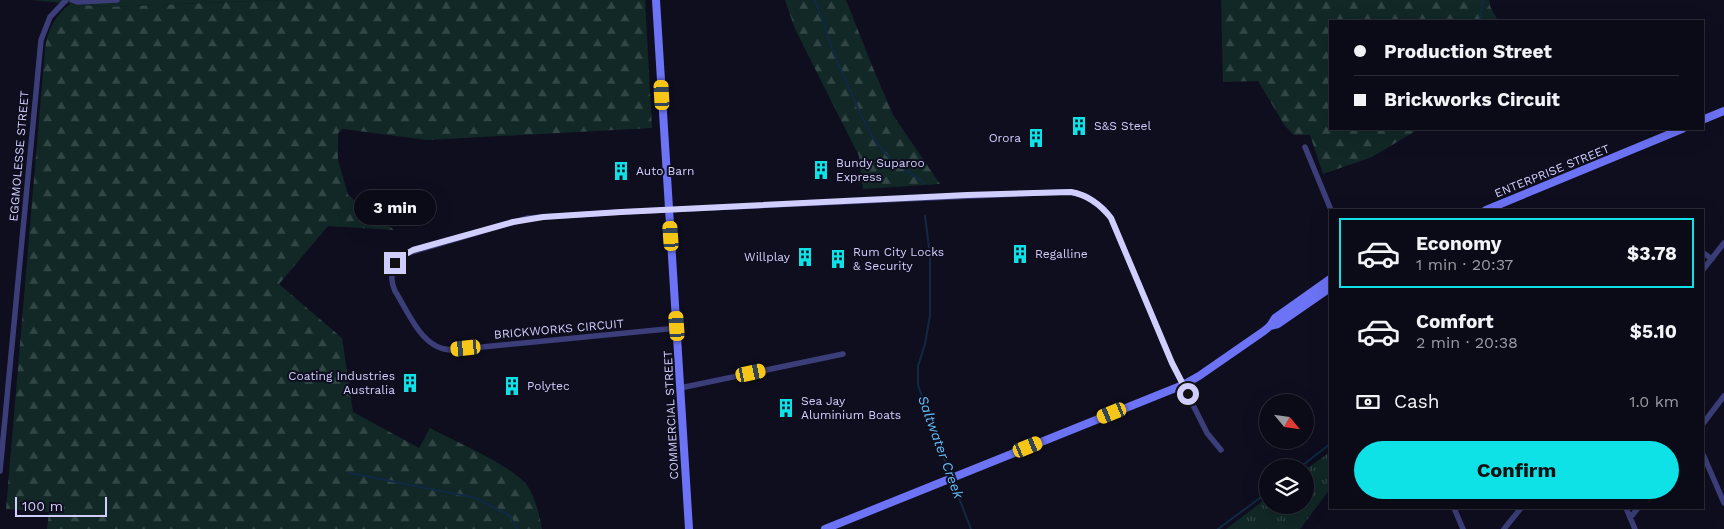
<!DOCTYPE html>
<html lang="en">
<head>
<meta charset="utf-8">
<style>
  :root { --surface:#0b0a17; --page:#141320; --text:#f1f3f6; --muted:#9a9aa1; --line:#2b2b36; --accent:#0fe2e7 }
  body { margin:0; font-family:"Work Sans",sans-serif; background:var(--page); color:var(--text); height:100vh; display:flex; flex-direction:column; font-size:19px; white-space:nowrap }
  * { box-sizing:border-box; margin:0 }
  p { font-size:16px; color:var(--muted) }
  .icon { flex:none; width:28px; height:28px; fill:none; stroke:currentColor; stroke-width:2; stroke-linecap:round; stroke-linejoin:round }
  .map { position:relative; flex:1; overflow:hidden }
  .details { position:absolute; left:1329px; top:209px; width:375px; height:300px; display:flex; flex-direction:column; background:var(--surface); border-radius:0px; box-shadow:0 5px 20px #0002,0 0 0 1px var(--line) }
  .details>* { flex:none }
  .hud { position:absolute; left:1329px; top:20px; width:375px; height:110px; border-radius:0px; box-shadow:0 5px 20px #0002,0 0 0 1px var(--line); display:grid; align-content:center; height:110px; padding:0 25px; background:var(--surface) }
  .needle { width:32px; rotate:119deg }
  .buttons { position:absolute; left:1259px; top:394px; display:grid; gap:10px }
  .buttons a { display:grid; place-items:center; width:55px; height:55px; border-radius:50%; background:var(--surface); box-shadow:0 5px 20px #0002,0 0 0 1px var(--line); font-size:25px }
  .scale { position:absolute; left:15px; bottom:12px; width:92px; box-sizing:border-box; padding-left:5px; border:2px solid #d0cefc; border-top:0; font-size:14px; line-height:18px; white-space:nowrap; color:#d0cefc; -webkit-text-stroke:4px #0f0e1f; paint-order:stroke }
  .end { position:absolute; width:22px; height:22px; margin:-11px; border:6px solid #d0cefc; background:#111; box-shadow:0 0 0 2px #111 }
  .from { border-radius:50% }
  .bubble { position:absolute; height:35px; border-radius:18px; background:var(--surface); box-shadow:0 5px 20px #0002,0 0 0 1px var(--line); font-size:16px; font-weight:700; line-height:35px; text-align:center }
  .car { position:absolute; width:15px; height:30px; margin:-15px -8px; border-radius:6px; box-shadow:0 0 4px 1px #0007; background:linear-gradient(#f5c518 24%,#345 0 40%,#f5c518 0 76%,#345 0 86%,#f5c518 0) }
  .hud b { display:flex; align-items:center; gap:18px; height:48px; font-size:19px }
  .hud b+b { border-top:1px solid var(--line) }
  .hud i { width:12px; height:12px; background:var(--text) }
  ul { padding:9px 0 0; list-style:none }
  li { display:flex; align-items:center; gap:15px; height:70px; margin:0 10px 8px; padding:0 15px; border:2px solid transparent; border-radius:0px }
  li div { flex:1 }
  li b { display:block; font-size:19px }
  li em { font-style:normal; font-weight:700 }
  li.selected { border-color:var(--accent) }
  li>.icon { width:45px; height:45px; stroke-width:1.5 }
  .pay { display:flex; align-items:center; gap:12px; height:55px; padding:0 25px; font-size:19px }
  .pay p { margin-inline-start:auto }
  .action { display:flex; gap:10px; margin-top:auto; padding:10px 25px }
  .action a { flex:1; height:58px; border-radius:30px; background:var(--accent); color:#111; font-size:20px; font-weight:700; line-height:58px; text-align:center }
  .map>svg:first-child { display:block }
  .green { fill:#112826 }
  .forest { fill:url(#forest-firs) }
  .park { fill:url(#park-tufts) }
  .lines { fill:none; stroke-linecap:round; stroke-linejoin:round }
  .stream { stroke:#112944; stroke-width:2 }
  .street { stroke:#3c3e7a; stroke-width:5.5 }
  .secondary { stroke:#6c73f5; stroke-width:8 }
  .route { stroke:#d0cefc; stroke-width:6 }
  .labels { text-anchor:middle; dominant-baseline:central; stroke-width:4; stroke-linejoin:round; paint-order:stroke }
  .poi-label { font-size:12px; fill:#d0cefc; stroke:#0f0e1f; text-anchor:start }
  .street-label { font-size:12px; fill:#d0cefc; stroke:#0f0e1f }
  .water-label { font-size:14px; font-style:italic; fill:#63bcf5; stroke:#0f0e1f }
</style>
</head>
<body>
<div class="map">
<svg width="1724" height="529" viewBox="0 0 1724 529">
  <defs>
    <pattern id="forest-firs" width="22" height="20" patternUnits="userSpaceOnUse" patternTransform="scale(1.25)"><rect width="22" height="20" fill="#112826"/><path d="M5 1l3.5 6h-7zM16 11l3.5 6h-7z" fill="#334646"/></pattern>
    <pattern id="park-tufts" width="24" height="20" patternUnits="userSpaceOnUse" patternTransform="scale(1.25)"><rect width="24" height="20" fill="#112826"/><path d="M3 7l-1-3M5 7V3M7 7l1-3M15 17l-1-3M17 17v-4M19 17l1-3" fill="none" stroke="#334646"/></pattern>
  </defs>
  <rect width="100%" height="100%" fill="#0f0e1f"/>
  <path class="green" d="M30 0H282L107 7Z"/>
  <path class="forest" d="M282 0H645L652 128 427 140 343 129 338 133V160L348 195 394 230 328 226 279 284 342 338 353 412 419 448 430 428C454 441 511 465 527 485 536 499 539 514 542 529H47L49 512 6 509 45 49C48 29 55 16 70 4L107 7Z
    M785 0H846L873 68 893 115 940 184 863 189 859 156 795 29Z
    M1221 0H1489L1490 6 1498 21H1330V129H1419L1372 157 1323 174 1310 135H1294L1285 126 1258 81 1223 82Z"/>
  <path class="park" d="M1330 452V489L1300 529H1226L1267 498 1268 505H1305V470Z"/>
  <g class="lines">
    <path class="stream" d="M815 0 834 54 860 113 873 138 890 159 922 181 924 184
      M1480 21 1483 0
      M925 216 930 255V315L925 344 918 366V385L950 475
      M1299 468 1330 444
      M350 473 476 498 510 516 517 529
      M952 480 971 529
      M1218 529 1268 492"/>
    <path class="street" d="M72 0 77 2 117 0
      M1305 147 1331 210
      M1702 252 1712 259
      M1702 271 1724 243
      M677 328 452 350C422 350 409 313 395 291 388 276 393 261 408 253L528 218 621 212 1061 192H1071L1086 196 1104 209 1111 218 1172 363 1207 433 1221 450
      M680 388 843 354
      M1702 425 1724 396
      M1702 452 1724 503
      M0 471 41 40 50 17 66 0
      M1454 508 1463 529
      M1626 508 1635 529
      M1630 518 1638 508
      M1504 529 1521 508"/>
    <path class="secondary" d="M656 0 689 529
      M1702 120 1724 111
      M1486 210 1682 129
      M1270 326 1278 324 1330 288
      M825 529 1183 385 1199 376 1264 331 1270 326 1275 318 1330 279"/>
  </g>
  <g class="lines">
    <path class="route" d="M395 263 404 255 413 250 513 222 543 217 621 212 967 195 1071 192C1088 195 1100 204 1111 218L1172 363 1188 394"/>
  </g>
  <defs>
    <g id="building-bare" transform="scale(1.5)"><path d="M-4-6H4V6H1V3H-1V6H-4ZM-2.5-4.3h1.7v1.8h-1.7ZM.8-4.3h1.7v1.8H.8ZM-2.5-1h1.7V.8h-1.7ZM.8-1h1.7V.8H.8Z" fill="#0fe2e7" stroke="#0f0e1f" stroke-width="2.5" paint-order="stroke"/></g>
  </defs>
  <g fill-rule="evenodd">
    <use href="#building-bare" x="1079" y="126"/>
    <use href="#building-bare" x="1036" y="138"/>
    <use href="#building-bare" x="821" y="170"/>
    <use href="#building-bare" x="621" y="171"/>
    <use href="#building-bare" x="1020" y="254"/>
    <use href="#building-bare" x="805" y="257"/>
    <use href="#building-bare" x="838" y="259"/>
    <use href="#building-bare" x="410" y="383"/>
    <use href="#building-bare" x="512" y="386"/>
    <use href="#building-bare" x="786" y="408"/>
  </g>
  <g class="labels">
    <g class="poi-label">
      <text x="1094" y="126">S&amp;S Steel</text>
      <text x="1021" y="138" text-anchor="end">Orora</text>
      <text x="836" y="163">Bundy Suparoo<tspan x="836" dy="14">Express</tspan></text>
      <text x="636" y="171">Auto Barn</text>
      <text x="853" y="252">Rum City Locks<tspan x="853" dy="14">&amp; Security</tspan></text>
      <text x="1035" y="254">Regalline</text>
      <text x="790" y="257" text-anchor="end">Willplay</text>
      <text x="395" y="376" text-anchor="end">Coating Industries<tspan x="395" dy="14">Australia</tspan></text>
      <text x="527" y="386">Polytec</text>
      <text x="801" y="401">Sea Jay<tspan x="801" dy="14">Aluminium Boats</tspan></text>
    </g>
    <g class="street-label">
      <text transform="translate(19 156) rotate(-85)">EGGMOLESSE STREET</text>
      <text transform="translate(1552 171) rotate(-22)">ENTERPRISE STREET</text>
      <text transform="translate(559 329) rotate(-5)">BRICKWORKS CIRCUIT</text>
      <text transform="translate(671 415) rotate(-93)">COMMERCIAL STREET</text>
    </g>
    <g class="water-label">
      <text transform="translate(941 447) rotate(70)">Saltwater Creek</text>
    </g>
  </g>
</svg>
<div class="buttons">
<a><svg class="needle" viewBox="-14 -14 28 28"><path d="M0-13l5 13h-10z" fill="#e53935"/><path d="M0 13l5-13h-10z" fill="#9a9aa1"/></svg></a>
<a><svg class="icon" aria-label="layers" viewBox="0 0 24 24"><path d="M12 4l9 5-9 5-9-5zM3 14l9 5 9-5"/></svg></a>
</div>
<div class="scale">100 m</div>
<i class="end from" style="left:1188px;top:394px"></i>
<i class="end" style="left:395px;top:263px"></i>
<div class="bubble" style="left:354px;top:190px;width:82px">3 min</div>
<i class="car" style="left:662px;top:95px;rotate:357deg"></i>
<i class="car" style="left:671px;top:236px;rotate:356deg"></i>
<i class="car" style="left:677px;top:326px;rotate:356deg"></i>
<i class="car" style="left:466px;top:348px;rotate:264deg"></i>
<i class="car" style="left:751px;top:373px;rotate:78deg"></i>
<i class="car" style="left:1112px;top:413px;rotate:248deg"></i>
<i class="car" style="left:1028px;top:447px;rotate:68deg"></i>
<div class="hud">
<b><i class="from"></i>Production Street</b>
<b><i></i>Brickworks Circuit</b>
</div>
<section class="details">
<ul>
<li class="selected"><svg class="icon" aria-label="car" viewBox="0 0 24 24"><path d="M5 17H2v-5l4-1 3-4h7l3 4 3 1v5h-3M9 17h6M6 11h13"/><circle cx="7" cy="17" r="2"/><circle cx="17" cy="17" r="2"/></svg><div><b>Economy</b><p>1 min · 20:37</p></div><em>$3.78</em></li>
<li><svg class="icon" aria-label="car" viewBox="0 0 24 24"><path d="M5 17H2v-5l4-1 3-4h7l3 4 3 1v5h-3M9 17h6M6 11h13"/><circle cx="7" cy="17" r="2"/><circle cx="17" cy="17" r="2"/></svg><div><b>Comfort</b><p>2 min · 20:38</p></div><em>$5.10</em></li>
</ul>
<div class="pay"><svg class="icon" aria-label="cash" viewBox="0 0 24 24"><path d="M3 7h18v10H3z"/><circle cx="12" cy="12" r="2"/></svg>Cash<p>1.0 km</p></div>
<div class="action"><a>Confirm</a></div>
</section>
</div>
</body>
</html>
